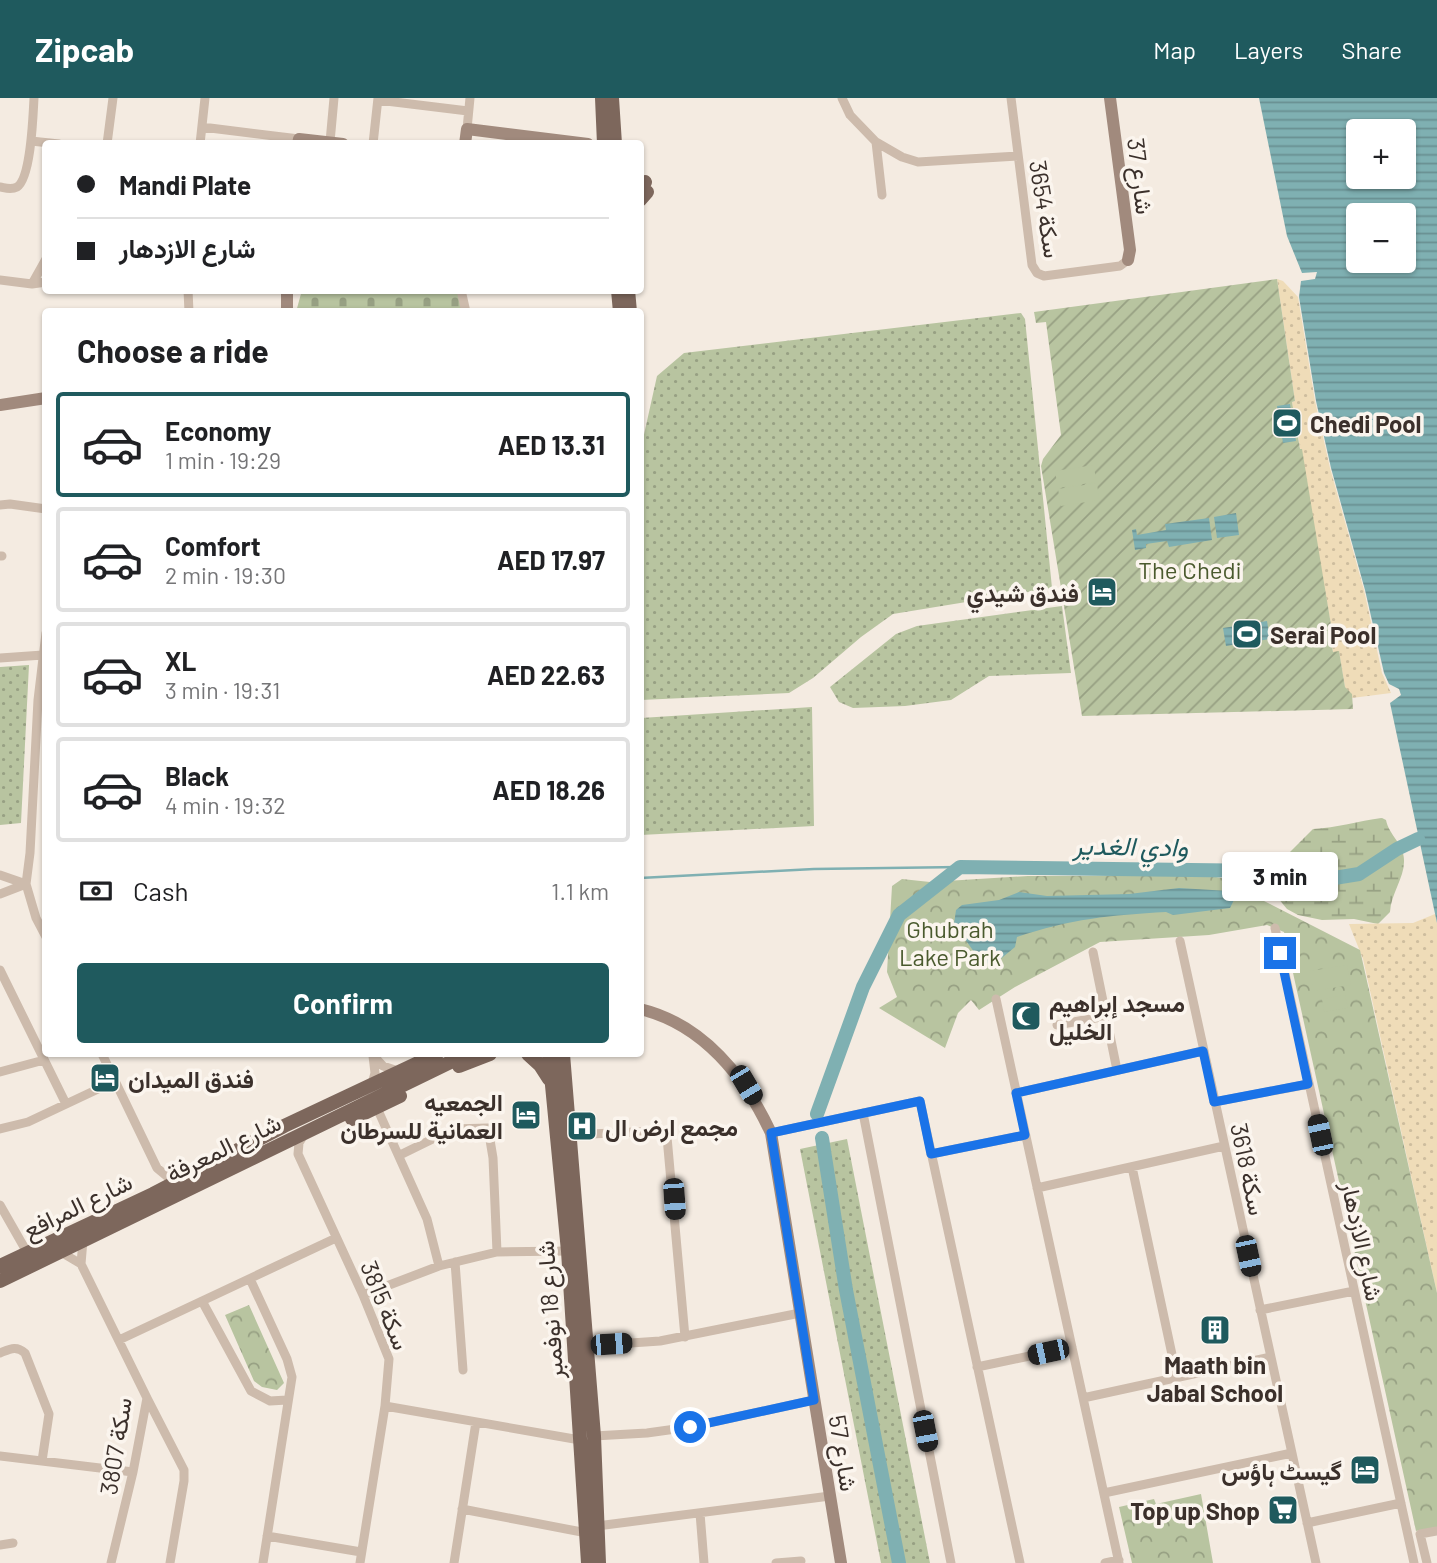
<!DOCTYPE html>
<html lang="en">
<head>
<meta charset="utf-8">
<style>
  :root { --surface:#fff; --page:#f6f6f6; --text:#202124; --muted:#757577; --line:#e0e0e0; --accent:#1f5a5e }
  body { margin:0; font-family:Barlow,Vazirmatn,sans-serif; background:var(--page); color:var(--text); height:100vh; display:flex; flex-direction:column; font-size:26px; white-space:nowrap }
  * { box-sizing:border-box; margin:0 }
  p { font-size:23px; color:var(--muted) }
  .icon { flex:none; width:38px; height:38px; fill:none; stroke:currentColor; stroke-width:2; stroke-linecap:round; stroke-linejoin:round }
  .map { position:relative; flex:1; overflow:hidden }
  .drawer { position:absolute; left:42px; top:210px; width:602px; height:749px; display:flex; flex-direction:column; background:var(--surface); border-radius:7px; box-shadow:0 2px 5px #0004 }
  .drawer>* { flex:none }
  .guide { position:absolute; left:42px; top:42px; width:602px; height:154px; border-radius:7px; box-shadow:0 2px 5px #0004; display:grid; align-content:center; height:154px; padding:0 35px; background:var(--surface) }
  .fabs { position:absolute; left:1346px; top:21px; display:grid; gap:14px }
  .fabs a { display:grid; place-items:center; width:70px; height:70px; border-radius:7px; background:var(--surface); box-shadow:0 2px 5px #0004; font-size:35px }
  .end { position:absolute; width:32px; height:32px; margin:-16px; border:9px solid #1a73e8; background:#fff; box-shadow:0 0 0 4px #fff }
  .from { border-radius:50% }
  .bubble { position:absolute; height:49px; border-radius:7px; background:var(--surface); box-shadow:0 2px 5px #0004; font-size:23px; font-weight:700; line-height:49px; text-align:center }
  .car { position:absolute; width:21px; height:42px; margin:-21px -10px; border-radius:9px; box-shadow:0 0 5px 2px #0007; background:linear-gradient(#222 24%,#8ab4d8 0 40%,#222 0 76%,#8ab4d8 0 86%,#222 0) }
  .guide b { display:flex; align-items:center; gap:24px; height:66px; font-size:26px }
  .guide b+b { border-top:2px solid var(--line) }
  .guide i { width:18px; height:18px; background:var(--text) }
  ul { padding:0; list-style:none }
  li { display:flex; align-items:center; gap:21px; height:105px; margin:0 14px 10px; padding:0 21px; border:4px solid var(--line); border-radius:7px }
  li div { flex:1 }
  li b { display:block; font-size:26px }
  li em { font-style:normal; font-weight:700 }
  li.current { border-color:var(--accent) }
  li>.icon { width:63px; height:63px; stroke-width:1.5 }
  h2 { padding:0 35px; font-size:32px; line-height:84px }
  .pay { display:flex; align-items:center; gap:18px; height:77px; padding:0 35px; font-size:26px }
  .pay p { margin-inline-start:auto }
  .action { display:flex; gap:14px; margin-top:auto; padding:14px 35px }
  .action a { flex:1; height:80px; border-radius:7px; background:var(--accent); color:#fff; font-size:28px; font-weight:700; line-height:80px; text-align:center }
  header { display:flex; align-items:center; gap:42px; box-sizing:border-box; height:98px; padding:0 35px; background:var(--accent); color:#fff }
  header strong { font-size:33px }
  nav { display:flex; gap:38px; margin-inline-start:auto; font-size:24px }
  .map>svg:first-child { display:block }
  .grass { fill:url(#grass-dots) }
  .wetland { fill:url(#wetland-marsh) }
  .sand { fill:url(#sand-dots) }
  .cemetery { fill:url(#cemetery-stones) }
  .park { fill:url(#park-crowns) }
  .garden { fill:url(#garden-furrows) }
  .pitch { fill:#b8c4a0 }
  .water { fill:url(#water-rules); fill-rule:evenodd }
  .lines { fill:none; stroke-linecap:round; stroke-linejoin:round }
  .stream { stroke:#7fb0b2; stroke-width:2.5 }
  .river { stroke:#7fb0b2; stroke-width:14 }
  .street { stroke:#cdbbac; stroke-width:9 }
  .secondary { stroke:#a18a7d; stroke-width:12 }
  .primary { stroke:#7d675c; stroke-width:14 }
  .route { stroke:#1a73e8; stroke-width:9 }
  .labels { text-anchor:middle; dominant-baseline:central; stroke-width:7; stroke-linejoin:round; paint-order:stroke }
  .street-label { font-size:24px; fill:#3b302b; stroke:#fbf5ee }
  .poi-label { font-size:24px; font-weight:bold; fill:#3b302b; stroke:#fbf5ee; text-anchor:start }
  .park-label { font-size:24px; fill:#4a5a2e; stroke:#fbf5ee }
  .water-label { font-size:26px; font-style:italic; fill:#1f5a5e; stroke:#fbf5ee }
</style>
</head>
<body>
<header>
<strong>Zipcab</strong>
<nav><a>Map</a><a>Layers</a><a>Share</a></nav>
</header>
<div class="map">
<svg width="1437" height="1465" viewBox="0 0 1437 1465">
  <defs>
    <pattern id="grass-dots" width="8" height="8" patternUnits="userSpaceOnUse" patternTransform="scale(1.75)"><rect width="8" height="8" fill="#b8c4a0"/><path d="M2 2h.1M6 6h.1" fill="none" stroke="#97a083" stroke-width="1.8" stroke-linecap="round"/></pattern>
    <pattern id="wetland-marsh" width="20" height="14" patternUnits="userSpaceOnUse" patternTransform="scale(1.75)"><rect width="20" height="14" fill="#b8c4a0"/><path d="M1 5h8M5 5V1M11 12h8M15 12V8" fill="none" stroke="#97a083"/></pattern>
    <pattern id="sand-dots" width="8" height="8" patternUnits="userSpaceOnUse" patternTransform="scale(1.75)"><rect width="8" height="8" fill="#efdcb8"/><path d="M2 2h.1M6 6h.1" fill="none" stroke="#cebd9e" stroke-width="1.8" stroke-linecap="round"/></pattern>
    <pattern id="cemetery-stones" width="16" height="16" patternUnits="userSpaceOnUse" patternTransform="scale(1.75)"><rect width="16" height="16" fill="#b8c4a0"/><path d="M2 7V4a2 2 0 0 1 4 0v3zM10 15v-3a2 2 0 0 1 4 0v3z" fill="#97a083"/></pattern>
    <pattern id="park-crowns" width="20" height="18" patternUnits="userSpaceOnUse" patternTransform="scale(1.75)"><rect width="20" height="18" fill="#b8c4a0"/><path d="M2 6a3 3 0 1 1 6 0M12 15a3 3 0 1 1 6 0" fill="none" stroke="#97a083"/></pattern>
    <pattern id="garden-furrows" width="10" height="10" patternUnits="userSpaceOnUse" patternTransform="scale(1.75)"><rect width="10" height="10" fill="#b8c4a0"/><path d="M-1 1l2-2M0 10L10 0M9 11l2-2" fill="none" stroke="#97a083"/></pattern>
    <pattern id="water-rules" width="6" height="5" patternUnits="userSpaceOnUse" patternTransform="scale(1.75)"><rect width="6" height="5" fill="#7fb0b2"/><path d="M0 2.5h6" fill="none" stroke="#699091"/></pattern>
  </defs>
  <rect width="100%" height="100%" fill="#f4ebe1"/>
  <path class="grass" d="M1021 215 1025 221 1052 490 893 516 861 539 813 580 789 595 641 602V350L657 278 684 255Z
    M1062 508 1071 575 989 578 951 602 905 608 853 610 839 604 830 589 896 536 917 528Z
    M29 567 21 725 0 727V569Z
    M812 609 814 728 641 737V620Z
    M847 1041 930 1465H881L800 1051Z"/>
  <path class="wetland" d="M1382 720 1386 722C1389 738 1405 746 1404 764 1404 780 1391 796 1390 814L1378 826 1354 821 1322 822 1298 817 1287 811 1262 781 1272 764 1289 755 1313 731C1337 730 1358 723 1382 720Z"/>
  <path class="sand" d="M1277 181 1283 183 1298 199 1315 303 1330 370 1364 492 1382 575 1391 595 1352 600 1345 589 1339 554H1333L1329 533H1332L1292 304 1295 303Z
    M1435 816 1437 825V1195L1363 861 1349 826 1413 825Z"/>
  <path class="cemetery" d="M302 192 461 193 465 214H296Z"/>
  <path class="park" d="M1028 778H1211L1258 787 1262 802 1360 852 1437 1195V1429L1416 1433 1284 834 1267 827 1209 837 1100 844 1015 889 979 912 971 902 958 915 945 950 879 910 897 899 887 874 892 788 902 781 930 784Z
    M249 1207 284 1285 277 1292 262 1289 254 1283 225 1217Z
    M1201 1396 1213 1465H1132L1119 1409 1154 1401 1156 1406Z"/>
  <path class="garden" d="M1277 181 1295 303 1292 304 1300 351H1302L1332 533 1329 534 1333 554 1339 553 1345 589 1352 596 1353 611 1082 618 1041 368 1043 361 1061 337 1046 224 1036 225 1034 214Z"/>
  <path class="pitch" d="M1094 367 1096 384 1058 390 1055 373Z
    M1097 385 1099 402 1061 408 1058 391Z
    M1347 867 1351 887 1313 893 1310 873Z
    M1345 897 1348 910 1324 914 1322 901Z"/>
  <path class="water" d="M1259 0H1437V825L1390 605 1401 597 1399 591 1389 586 1384 575 1365 492 1331 370 1316 303 1299 199 1301 183 1315 181 1317 174 1302 175 1287 138ZM1358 33H1404V79H1358ZM1404 117V163H1358V117Z
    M1290 306 1296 343 1283 345 1277 308Z
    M1236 415 1239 437 1217 440 1214 419Z
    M1209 420 1212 442 1169 449 1167 443 1146 446V450L1135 452 1132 432 1136 431 1137 437 1166 432 1165 426Z
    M1267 523 1270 541 1226 548 1223 530Z
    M1179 790 1229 793 1234 802 1230 810 1173 817 1166 814C1111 817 1070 821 1017 839L1015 849 992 868 977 858 954 826 956 812 962 807 999 802 1019 794 1047 798 1129 796Z"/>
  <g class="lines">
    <path class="stream" d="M640 780 814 771 960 769"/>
    <path class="river" d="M817 1016 863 889 899 817 960 769 1269 773 1322 782 1359 776 1397 751 1418 741
      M822 1040 846 1192 899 1465"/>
    <path class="street" d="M842 0 850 17 876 44 902 59 918 64 1018 58
      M1011 0 1032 167 1037 175 1044 178 1120 168 1128 162
      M378 2 468 13
      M202 29 299 41
      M467 31 470 0
      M31 43 59 46
      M330 44 334 0
      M876 44 882 97
      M107 46 113 0
      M200 46 205 0
      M373 46 378 0
      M0 89C6 90 11 92 17 89 31 80 33 18 34 0
      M0 182 32 186 46 184
      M32 186 46 161
      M188 192 189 214
      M461 192 466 214
      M0 407 10 406 46 411
      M0 458H2
      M46 535 38 602 30 755 26 786 36 820 46 839
      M0 560 43 557
      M0 777 26 786
      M0 796 26 786
      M1275 830 1414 1465
      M1180 843 1316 1465
      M1093 854 1117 972
      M0 872 66 1006
      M996 901 1119 1465
      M1057 927 1106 918
      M102 956 157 1070 169 1080H179
      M372 956 383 968 398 973
      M0 974 44 962
      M372 986 375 975 373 958
      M1016 995 1203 953
      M1214 1004 1309 986
      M377 1010 427 1121 439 1168
      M863 1015 951 1465
      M0 1031 28 1024 115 983
      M305 1035 299 1045 298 1056 363 1197 389 1261 385 1308 360 1465
      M771 1035 920 1003 1020 1465
      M570 1037 655 1033 667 1039 685 1239
      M931 1056 1025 1037
      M400 1057 453 1031 488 1030 493 1060 497 1154
      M1132 1069 1177 1280
      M1037 1090 1224 1048
      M0 1107 28 1156
      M83 1142 81 1166 147 1300 133 1374 111 1465
      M59 1153 81 1166
      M455 1164 463 1272
      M250 1181 287 1261 292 1279 263 1465
      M363 1197 439 1168 497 1154 568 1153
      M202 1203 251 1293 270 1303 287 1302
      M1260 1212 1354 1193
      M119 1242 336 1140
      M587 1248 660 1243 800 1215
      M0 1255C10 1251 16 1247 25 1255L49 1316 42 1363
      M977 1269 1072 1249
      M147 1300 184 1372V1383L170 1465
      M1083 1300 1271 1259
      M385 1308 580 1342
      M594 1338 647 1335 690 1329 814 1302
      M0 1358 133 1374
      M1104 1395 1292 1355
      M462 1411 587 1435
      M700 1415 704 1465
      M1307 1425 1401 1405
      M597 1428 830 1398
      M267 1438 361 1454
      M0 1447 13 1445
      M454 1465 476 1324
      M776 1465 801 1463
      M1105 1465 1119 1462
      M1427 1465 1420 1436 1437 1433"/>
    <path class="secondary" d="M1110 0 1130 152 1128 162
      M298 46 299 41 343 46
      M465 46 467 31 588 46
      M287 214V192
      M0 307 46 300
      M640 911C703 926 745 979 771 1035L841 1465"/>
    <path class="primary" d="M602 0 604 46
      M612 0 615 46
      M640 85 645 84
      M640 102 647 94
      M618 192 620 214
      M628 192 630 214
      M528 956 540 967 549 981
      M549 956 568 1153 588 1465
      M563 956 594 1338 599 1465
      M459 968 490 956
      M352 1021 400 998
      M0 1168 153 1096 284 1028 437 956
      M0 1183 467 956"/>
  </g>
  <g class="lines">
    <path class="route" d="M690 1329 814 1302 771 1035 920 1003 931 1056 1025 1037 1016 995 1203 953 1214 1004 1308 986 1280 855"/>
  </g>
  <defs>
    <g id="stadium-square" transform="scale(1.575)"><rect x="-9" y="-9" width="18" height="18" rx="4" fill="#1f5a5e" stroke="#fbf5ee"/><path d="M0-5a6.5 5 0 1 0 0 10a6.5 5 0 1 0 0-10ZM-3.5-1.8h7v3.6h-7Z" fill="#fff"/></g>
    <g id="hotel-square" transform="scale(1.575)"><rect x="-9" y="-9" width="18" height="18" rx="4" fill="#1f5a5e" stroke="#fbf5ee"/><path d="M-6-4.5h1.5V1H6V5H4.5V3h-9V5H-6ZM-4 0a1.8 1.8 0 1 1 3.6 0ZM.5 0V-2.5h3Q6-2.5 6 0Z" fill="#fff"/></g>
    <g id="mosque-square" transform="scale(1.575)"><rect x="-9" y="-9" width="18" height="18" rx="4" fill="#1f5a5e" stroke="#fbf5ee"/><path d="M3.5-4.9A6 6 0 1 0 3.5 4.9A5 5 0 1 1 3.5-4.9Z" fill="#fff"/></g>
    <g id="hospital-square" transform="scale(1.575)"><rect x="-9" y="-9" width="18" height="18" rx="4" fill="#1f5a5e" stroke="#fbf5ee"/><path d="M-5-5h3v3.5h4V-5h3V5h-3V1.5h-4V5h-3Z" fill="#fff"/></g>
    <g id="building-square" transform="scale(1.575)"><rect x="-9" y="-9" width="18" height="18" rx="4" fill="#1f5a5e" stroke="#fbf5ee"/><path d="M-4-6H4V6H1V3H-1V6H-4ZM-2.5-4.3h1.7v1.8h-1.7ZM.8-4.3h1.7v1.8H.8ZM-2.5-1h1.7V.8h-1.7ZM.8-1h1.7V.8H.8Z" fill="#fff"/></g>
    <g id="supermarket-square" transform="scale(1.575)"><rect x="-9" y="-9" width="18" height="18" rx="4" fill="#1f5a5e" stroke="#fbf5ee"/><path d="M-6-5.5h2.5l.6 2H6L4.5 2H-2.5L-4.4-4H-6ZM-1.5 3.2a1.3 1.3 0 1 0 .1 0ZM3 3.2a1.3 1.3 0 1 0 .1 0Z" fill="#fff"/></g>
  </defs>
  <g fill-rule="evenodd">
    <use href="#stadium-square" x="1287" y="325"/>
    <use href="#hotel-square" x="1102" y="494"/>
    <use href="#stadium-square" x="1247" y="536"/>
    <use href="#mosque-square" x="1026" y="918"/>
    <use href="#hotel-square" x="105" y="980"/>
    <use href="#hotel-square" x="526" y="1017"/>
    <use href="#hospital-square" x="582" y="1028"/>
    <use href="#building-square" x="1215" y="1232"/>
    <use href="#hotel-square" x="1365" y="1372"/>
    <use href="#supermarket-square" x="1283" y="1412"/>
  </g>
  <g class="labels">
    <g class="street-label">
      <text transform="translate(1141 78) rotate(83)">شارع 37</text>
      <text transform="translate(1046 111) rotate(81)">سكة 3654</text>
      <text transform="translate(223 1049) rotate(-26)">شارع المعرفة</text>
      <text transform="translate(1249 1071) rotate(78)">سكة 3618</text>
      <text transform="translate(77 1107) rotate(-26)">شارع المرافع</text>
      <text transform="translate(1363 1143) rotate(78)">شارع الازدهار</text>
      <text transform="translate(386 1207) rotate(68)">سكة 3815</text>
      <text transform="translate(549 1212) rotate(-94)">شارع 18 نوفمبر</text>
      <text transform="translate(115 1348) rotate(-81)">سكة 3807</text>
      <text transform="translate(844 1355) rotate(81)">شارع 57</text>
    </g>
    <g class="poi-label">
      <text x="1310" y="325">Chedi Pool</text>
      <text x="1079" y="494" text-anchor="end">فندق شيدي</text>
      <text x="1270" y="536">Serai Pool</text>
      <text x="1049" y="904">مسجد إبراهيم<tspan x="1049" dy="28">الخليل</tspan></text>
      <text x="128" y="980">فندق الميدان</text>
      <text x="503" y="1003" text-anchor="end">الجمعيه<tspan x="503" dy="28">العمانية للسرطان</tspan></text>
      <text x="605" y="1028">مجمع ارض ال</text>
      <text x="1215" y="1266" text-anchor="middle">Maath bin<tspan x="1215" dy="28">Jabal School</tspan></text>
      <text x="1342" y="1372" text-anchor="end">گیسٹ ہاؤس</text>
      <text x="1260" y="1412" text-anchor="end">Top up Shop</text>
    </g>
    <g class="park-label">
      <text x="1190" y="471">The Chedi</text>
      <text x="950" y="830">Ghubrah<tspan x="950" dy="28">Lake Park</tspan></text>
    </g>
    <g class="water-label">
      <text transform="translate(1131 747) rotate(1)">وادي الغدير</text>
    </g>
  </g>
</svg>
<div class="fabs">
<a>+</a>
<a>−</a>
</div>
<i class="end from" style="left:690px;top:1329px"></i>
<i class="end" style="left:1280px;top:855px"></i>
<div class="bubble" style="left:1222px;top:754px;width:116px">3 min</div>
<i class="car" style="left:746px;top:987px;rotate:149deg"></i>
<i class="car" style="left:1320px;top:1037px;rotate:348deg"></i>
<i class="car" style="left:674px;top:1101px;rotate:176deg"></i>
<i class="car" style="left:1248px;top:1158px;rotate:168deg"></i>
<i class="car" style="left:611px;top:1246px;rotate:86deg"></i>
<i class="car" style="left:1048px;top:1254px;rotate:258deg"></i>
<i class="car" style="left:925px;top:1333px;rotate:169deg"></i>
<div class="guide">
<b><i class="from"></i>Mandi Plate</b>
<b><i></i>شارع الازدهار</b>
</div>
<section class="drawer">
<h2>Choose a ride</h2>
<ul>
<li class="current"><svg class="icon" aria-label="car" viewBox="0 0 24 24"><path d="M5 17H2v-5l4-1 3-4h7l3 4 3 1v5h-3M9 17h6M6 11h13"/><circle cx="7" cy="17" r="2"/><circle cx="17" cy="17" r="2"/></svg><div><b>Economy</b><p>1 min · 19:29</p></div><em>AED 13.31</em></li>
<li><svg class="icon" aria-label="car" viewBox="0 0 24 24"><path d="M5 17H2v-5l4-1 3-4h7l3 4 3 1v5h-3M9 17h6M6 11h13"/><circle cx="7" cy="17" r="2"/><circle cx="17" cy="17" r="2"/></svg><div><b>Comfort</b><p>2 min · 19:30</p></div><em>AED 17.97</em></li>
<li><svg class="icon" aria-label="car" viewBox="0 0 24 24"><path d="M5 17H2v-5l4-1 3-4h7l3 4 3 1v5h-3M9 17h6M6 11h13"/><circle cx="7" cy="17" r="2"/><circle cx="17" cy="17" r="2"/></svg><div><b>XL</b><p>3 min · 19:31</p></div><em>AED 22.63</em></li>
<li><svg class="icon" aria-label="car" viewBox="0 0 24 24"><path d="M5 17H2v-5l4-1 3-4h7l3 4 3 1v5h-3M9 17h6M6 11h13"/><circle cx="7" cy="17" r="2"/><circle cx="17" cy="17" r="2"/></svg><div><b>Black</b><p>4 min · 19:32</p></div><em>AED 18.26</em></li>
</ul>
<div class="pay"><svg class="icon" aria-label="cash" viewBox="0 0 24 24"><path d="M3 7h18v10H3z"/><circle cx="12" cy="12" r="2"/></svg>Cash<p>1.1 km</p></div>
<div class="action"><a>Confirm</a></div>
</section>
</div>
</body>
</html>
